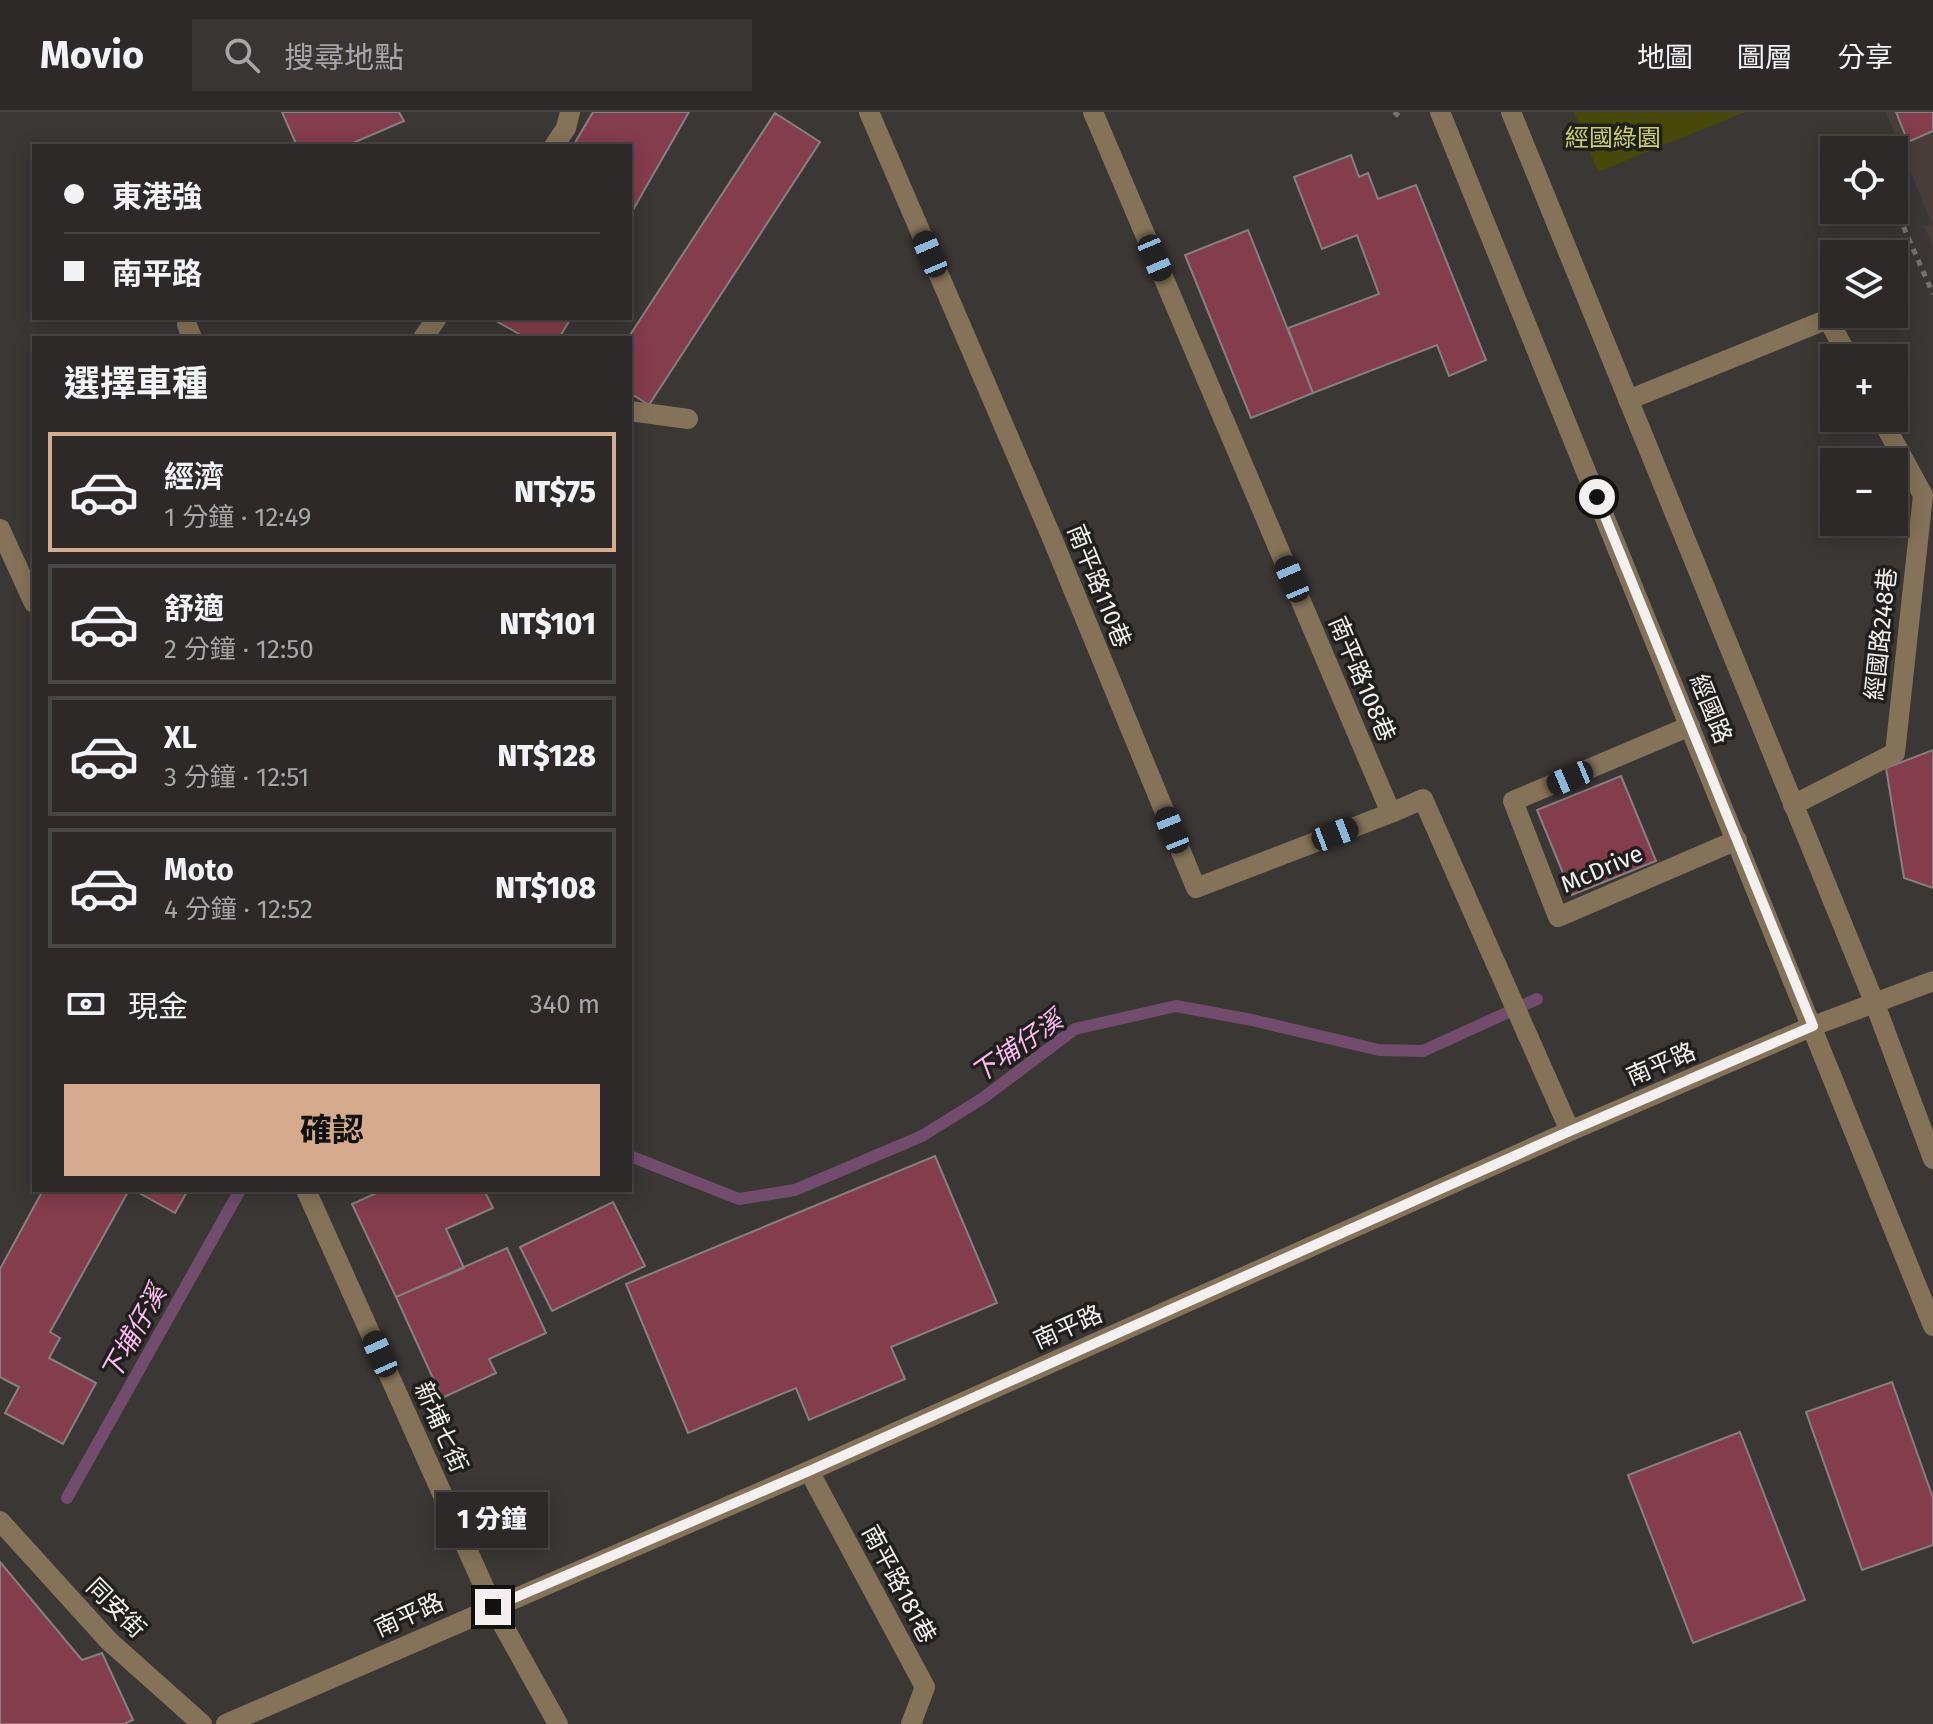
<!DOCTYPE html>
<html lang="zh-TW">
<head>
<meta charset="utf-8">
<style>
  :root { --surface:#2c2928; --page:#383534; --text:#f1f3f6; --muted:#a6a6a8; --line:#484545; --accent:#d6ab8b }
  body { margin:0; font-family:"Fira Sans","Noto Sans TC",sans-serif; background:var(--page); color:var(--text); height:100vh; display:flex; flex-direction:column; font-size:30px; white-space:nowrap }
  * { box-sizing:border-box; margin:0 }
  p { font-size:26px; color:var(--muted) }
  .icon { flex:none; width:44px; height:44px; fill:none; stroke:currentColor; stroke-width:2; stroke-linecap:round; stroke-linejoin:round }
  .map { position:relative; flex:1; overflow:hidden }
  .side { position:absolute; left:32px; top:224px; width:600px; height:856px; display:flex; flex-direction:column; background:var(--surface); border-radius:0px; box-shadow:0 4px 20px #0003,0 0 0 2px var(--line) }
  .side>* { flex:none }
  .guide { position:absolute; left:32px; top:32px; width:600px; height:176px; border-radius:0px; box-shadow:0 4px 20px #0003,0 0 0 2px var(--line); display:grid; align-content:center; height:176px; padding:0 32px; background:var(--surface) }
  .buttons { position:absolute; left:1820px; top:24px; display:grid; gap:16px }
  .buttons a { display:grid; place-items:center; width:88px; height:88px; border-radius:0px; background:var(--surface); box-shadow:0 4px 20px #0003,0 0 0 2px var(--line); font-size:40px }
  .end { position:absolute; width:36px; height:36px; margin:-18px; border:10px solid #f3f0ef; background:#111; box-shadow:0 0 0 4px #111 }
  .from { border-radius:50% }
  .bubble { position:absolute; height:56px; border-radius:0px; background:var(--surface); box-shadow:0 4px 20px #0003,0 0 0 2px var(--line); font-size:26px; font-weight:800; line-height:56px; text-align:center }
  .car { position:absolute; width:24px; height:48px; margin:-24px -12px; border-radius:10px; box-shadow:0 0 6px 2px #0007; background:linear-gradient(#222 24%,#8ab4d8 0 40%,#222 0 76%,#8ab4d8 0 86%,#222 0) }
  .guide b { display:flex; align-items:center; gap:28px; height:76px; font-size:30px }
  .guide b+b { border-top:2px solid var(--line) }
  .guide i { width:20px; height:20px; background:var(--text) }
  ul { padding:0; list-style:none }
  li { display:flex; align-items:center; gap:24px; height:120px; margin:0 16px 12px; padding:0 16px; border:4px solid var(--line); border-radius:0px }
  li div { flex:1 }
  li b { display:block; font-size:30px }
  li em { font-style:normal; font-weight:800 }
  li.on { border-color:var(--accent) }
  li>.icon { width:72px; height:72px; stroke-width:1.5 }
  h2 { padding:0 32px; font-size:36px; line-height:96px }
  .pay { display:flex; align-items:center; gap:20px; height:88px; padding:0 32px; font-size:30px }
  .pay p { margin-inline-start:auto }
  .action { display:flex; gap:16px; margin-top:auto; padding:16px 32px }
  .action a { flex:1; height:92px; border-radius:0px; background:var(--accent); color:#111; font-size:32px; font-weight:800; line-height:92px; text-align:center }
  header { display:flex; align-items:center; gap:48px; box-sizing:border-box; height:112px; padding:0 40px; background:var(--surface); border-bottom:2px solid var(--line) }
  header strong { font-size:38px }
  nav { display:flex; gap:44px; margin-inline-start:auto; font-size:28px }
  .search { width:560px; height:72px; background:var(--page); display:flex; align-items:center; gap:20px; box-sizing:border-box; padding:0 28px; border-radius:0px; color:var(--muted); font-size:30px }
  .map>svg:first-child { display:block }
  .built { fill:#493e3a }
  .green { fill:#474908 }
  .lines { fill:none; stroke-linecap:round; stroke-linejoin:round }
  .stream { stroke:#714c6c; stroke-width:12 }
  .building { fill:#843d4d; stroke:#868081; stroke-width:2 }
  .path { stroke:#767270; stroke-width:5; stroke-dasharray:6 6; stroke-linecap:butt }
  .service { stroke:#857359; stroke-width:20 }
  .minor { stroke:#857359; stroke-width:20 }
  .tertiary { stroke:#857359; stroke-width:20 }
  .route { stroke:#f3f0ef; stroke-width:10 }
  .labels { text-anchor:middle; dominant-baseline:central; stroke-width:7; stroke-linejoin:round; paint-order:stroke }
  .park-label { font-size:24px; fill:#cbd069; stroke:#211f1e }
  .street-label { font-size:24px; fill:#f3f0ef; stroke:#211f1e }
  .water-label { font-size:26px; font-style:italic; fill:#febcf2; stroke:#211f1e }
</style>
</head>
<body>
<header>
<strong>Movio</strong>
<div class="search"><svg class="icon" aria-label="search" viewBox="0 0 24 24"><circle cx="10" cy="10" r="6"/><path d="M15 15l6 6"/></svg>搜尋地點</div>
<nav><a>地圖</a><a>圖層</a><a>分享</a></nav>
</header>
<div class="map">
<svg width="1933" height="1612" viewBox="0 0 1933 1612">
  <rect width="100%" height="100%" fill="#3b3735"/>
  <path class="built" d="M1886 0H1933V134L1924 114 1932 112Z"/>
  <path class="green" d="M1574 0H1745L1598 60Z"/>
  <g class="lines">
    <path class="stream" d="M630 1044 739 1087 795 1078 922 1024 983 986 1075 917 1176 894 1252 908 1379 938 1423 939 1537 887
      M67 1386 240 1078"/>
  </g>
  <path class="building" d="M282 0H399L404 9 346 34H297Z
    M593 0H689L630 103V34H573Z
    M1896 0H1933V19L1908 30Z
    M775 1 820 30 649 293 630 281 628 226Z
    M1351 43 1359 65 1368 61 1378 87 1416 73 1486 248 1449 264 1437 233 1313 281 1288 216 1379 182 1357 123 1322 137 1294 65Z
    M1248 118 1313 281 1251 306 1185 143Z
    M491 206H571L559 226H526Z
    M1933 638V776L1904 766 1886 656Z
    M1621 664 1656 749 1572 783 1537 698Z
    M935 1044 997 1191 891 1235 905 1267 809 1308 796 1276 688 1321 626 1172Z
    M43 1078H129L50 1220 60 1226 49 1246 96 1271 63 1332 5 1301 19 1275 0 1265V1157Z
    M134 1078H188L175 1101Z
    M383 1078H484L493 1096 446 1117 464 1156 396 1185 352 1092Z
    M613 1090 645 1154 552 1199 520 1135Z
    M507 1136 546 1221 489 1247 496 1261 442 1286 396 1185Z
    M1892 1270 1933 1386V1433L1862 1458 1806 1300Z
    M1740 1320 1805 1488 1693 1531 1628 1363Z
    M0 1450 82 1548 102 1541 133 1608 124 1612H0Z"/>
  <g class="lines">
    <path class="path" d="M1394 0 1399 4
      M1894 93 1933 182"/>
    <path class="service" d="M187 213 192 226
      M1628 288 1828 207 1849 246
      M630 299 688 307
      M1690 614 1513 689 1558 805 1737 728
      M1793 693 1895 641 1923 383 1881 306
      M809 1359 925 1575 911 1612"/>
    <path class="minor" d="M869 0 1052 426 1196 776 1391 701
      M1093 0 1391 701 1423 687 1570 1019
      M554 34 566 16 570 0
      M423 226 437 206
      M0 417 34 491
      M306 1078 493 1495 558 1612
      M226 1612 809 1359 1570 1019 1813 914 1933 869"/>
    <path class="tertiary" d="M1440 0 1933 1214
      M1511 0 1875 892 1933 1047
      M0 1409 109 1529 202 1612"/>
  </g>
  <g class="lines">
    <path class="route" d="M493 1495 809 1359 1570 1019 1813 914 1597 385"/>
  </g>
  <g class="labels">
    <g class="park-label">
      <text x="1613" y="26">經國綠園</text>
    </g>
    <g class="street-label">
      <text transform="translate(1099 474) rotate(68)">南平路110巷</text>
      <text transform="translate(1881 522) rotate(-84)">經國路248巷</text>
      <text transform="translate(1362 567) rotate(67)">南平路108巷</text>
      <text transform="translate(1711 597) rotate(68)">經國路</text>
      <text transform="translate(1602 757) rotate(-23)">McDrive</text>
      <text transform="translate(1661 952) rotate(-23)">南平路</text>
      <text transform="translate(1068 1215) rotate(-24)">南平路</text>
      <text transform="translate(441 1315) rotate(66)">新埔七街</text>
      <text transform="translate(899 1472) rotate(62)">南平路181巷</text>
      <text transform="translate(116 1496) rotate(45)">同安街</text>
      <text transform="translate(409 1503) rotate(-24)">南平路</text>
    </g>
    <g class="water-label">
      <text transform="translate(1017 935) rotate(-35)">下埔仔溪</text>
      <text transform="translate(134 1221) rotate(-61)">下埔仔溪</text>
    </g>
  </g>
</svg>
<div class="buttons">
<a><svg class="icon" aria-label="locate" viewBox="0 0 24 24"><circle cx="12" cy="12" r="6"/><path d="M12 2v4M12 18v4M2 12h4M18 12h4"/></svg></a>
<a><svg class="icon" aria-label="layers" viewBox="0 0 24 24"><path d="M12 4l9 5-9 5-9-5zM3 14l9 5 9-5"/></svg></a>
<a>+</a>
<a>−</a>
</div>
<i class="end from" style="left:1597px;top:385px"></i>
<i class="end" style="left:493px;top:1495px"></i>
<div class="bubble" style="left:436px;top:1380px;width:112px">1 分鐘</div>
<i class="car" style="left:930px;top:142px;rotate:337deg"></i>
<i class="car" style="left:1155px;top:146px;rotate:157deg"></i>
<i class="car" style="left:1292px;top:467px;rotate:337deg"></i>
<i class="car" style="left:1570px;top:666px;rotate:247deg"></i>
<i class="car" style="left:1172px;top:718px;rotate:338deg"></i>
<i class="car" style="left:1335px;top:722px;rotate:69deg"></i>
<i class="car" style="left:380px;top:1242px;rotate:336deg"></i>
<div class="guide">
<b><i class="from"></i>東港強</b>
<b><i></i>南平路</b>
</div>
<section class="side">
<h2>選擇車種</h2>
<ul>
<li class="on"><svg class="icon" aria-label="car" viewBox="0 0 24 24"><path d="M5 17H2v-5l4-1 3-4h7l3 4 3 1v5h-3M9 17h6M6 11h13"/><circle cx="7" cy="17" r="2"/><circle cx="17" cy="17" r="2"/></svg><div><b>經濟</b><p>1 分鐘 · 12:49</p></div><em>NT$75</em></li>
<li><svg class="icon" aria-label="car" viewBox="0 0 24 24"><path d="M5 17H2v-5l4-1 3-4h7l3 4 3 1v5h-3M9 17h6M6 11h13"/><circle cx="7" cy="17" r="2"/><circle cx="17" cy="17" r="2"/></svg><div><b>舒適</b><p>2 分鐘 · 12:50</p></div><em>NT$101</em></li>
<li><svg class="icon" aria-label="car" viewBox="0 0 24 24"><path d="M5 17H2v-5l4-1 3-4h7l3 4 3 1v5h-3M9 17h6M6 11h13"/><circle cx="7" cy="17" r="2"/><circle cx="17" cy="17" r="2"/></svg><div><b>XL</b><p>3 分鐘 · 12:51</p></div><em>NT$128</em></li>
<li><svg class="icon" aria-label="car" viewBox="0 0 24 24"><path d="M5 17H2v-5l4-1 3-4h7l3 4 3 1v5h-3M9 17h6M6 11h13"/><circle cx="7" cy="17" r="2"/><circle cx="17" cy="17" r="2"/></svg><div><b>Moto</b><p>4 分鐘 · 12:52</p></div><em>NT$108</em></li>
</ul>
<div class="pay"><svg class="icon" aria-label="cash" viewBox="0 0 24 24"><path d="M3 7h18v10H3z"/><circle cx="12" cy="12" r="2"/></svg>現金<p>340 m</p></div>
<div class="action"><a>確認</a></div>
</section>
</div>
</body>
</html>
